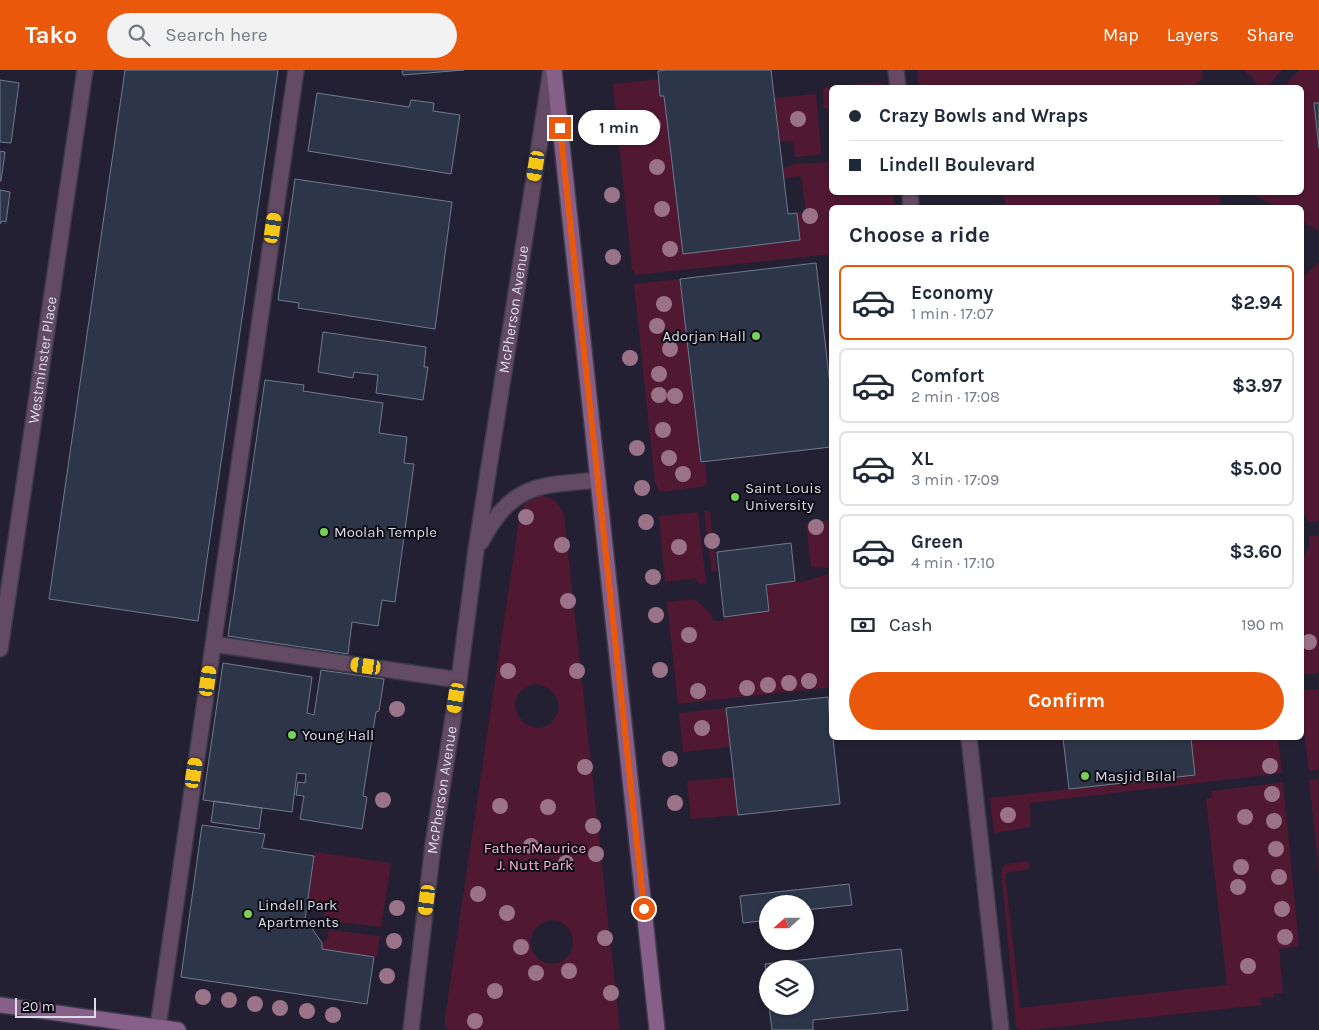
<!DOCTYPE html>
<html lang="en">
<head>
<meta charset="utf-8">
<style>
  :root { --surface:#fff; --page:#f2f2f3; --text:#1f2937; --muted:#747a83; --line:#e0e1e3; --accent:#ea580c }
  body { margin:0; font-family:Karla,sans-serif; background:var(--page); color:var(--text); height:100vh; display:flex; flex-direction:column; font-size:19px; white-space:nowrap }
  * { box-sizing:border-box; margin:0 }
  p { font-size:16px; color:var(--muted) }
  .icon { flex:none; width:28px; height:28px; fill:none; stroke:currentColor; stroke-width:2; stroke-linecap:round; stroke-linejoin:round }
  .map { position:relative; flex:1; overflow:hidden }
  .panel { position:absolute; left:829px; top:135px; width:475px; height:535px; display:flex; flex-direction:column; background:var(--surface); border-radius:8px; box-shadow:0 1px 4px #0004 }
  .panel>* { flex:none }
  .banner { position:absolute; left:829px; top:15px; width:475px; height:110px; border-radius:8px; box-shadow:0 1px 4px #0004; display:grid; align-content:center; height:110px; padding:0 20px; background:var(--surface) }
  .needle { width:32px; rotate:249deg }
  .tools { position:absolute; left:759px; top:825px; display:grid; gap:10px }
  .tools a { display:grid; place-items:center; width:55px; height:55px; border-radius:50%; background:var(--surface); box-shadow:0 1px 4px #0004; font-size:25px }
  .scale { position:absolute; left:15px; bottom:12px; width:81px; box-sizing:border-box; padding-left:5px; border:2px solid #dddbe7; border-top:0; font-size:14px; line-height:18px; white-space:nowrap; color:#dddbe7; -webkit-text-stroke:4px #0d0c14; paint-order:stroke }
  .end { position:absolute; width:22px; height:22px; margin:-11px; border:6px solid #ea580c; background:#fff; box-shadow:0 0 0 2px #fff }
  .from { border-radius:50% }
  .bubble { position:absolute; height:35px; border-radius:18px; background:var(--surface); box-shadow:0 1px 4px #0004; font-size:16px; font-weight:700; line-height:35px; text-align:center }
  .car { position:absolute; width:15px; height:30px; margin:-15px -8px; border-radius:6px; box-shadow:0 0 4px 1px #0007; background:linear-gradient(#f5c518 24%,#345 0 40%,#f5c518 0 76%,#345 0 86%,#f5c518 0) }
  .banner b { display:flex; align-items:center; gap:18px; height:48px; font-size:19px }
  .banner b+b { border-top:1px solid var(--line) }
  .banner i { width:12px; height:12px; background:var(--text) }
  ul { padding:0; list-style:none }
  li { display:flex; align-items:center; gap:15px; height:75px; margin:0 10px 8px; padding:0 10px; border:2px solid var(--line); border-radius:8px }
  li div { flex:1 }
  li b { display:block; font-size:19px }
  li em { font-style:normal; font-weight:700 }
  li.current { border-color:var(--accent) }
  li>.icon { width:45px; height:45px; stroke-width:1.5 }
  h2 { padding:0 20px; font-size:22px; line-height:60px }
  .pay { display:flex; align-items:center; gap:12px; height:55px; padding:0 20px; font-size:19px }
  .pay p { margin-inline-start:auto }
  .action { display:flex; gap:10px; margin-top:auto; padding:10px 20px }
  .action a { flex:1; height:58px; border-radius:30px; background:var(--accent); color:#fff; font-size:20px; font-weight:700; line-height:58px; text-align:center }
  header { display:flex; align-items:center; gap:30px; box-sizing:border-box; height:70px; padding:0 25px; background:var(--accent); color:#fff }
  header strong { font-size:24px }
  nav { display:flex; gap:28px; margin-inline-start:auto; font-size:18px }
  .search { width:350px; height:45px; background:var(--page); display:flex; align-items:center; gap:12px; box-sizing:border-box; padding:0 18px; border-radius:28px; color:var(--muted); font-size:19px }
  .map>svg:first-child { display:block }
  .green { fill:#511831; fill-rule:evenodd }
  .building { fill:#2c3648; stroke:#6f7a8f }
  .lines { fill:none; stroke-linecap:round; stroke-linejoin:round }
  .service-casing { stroke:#3e3a4c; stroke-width:18 }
  .minor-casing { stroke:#3e3a4c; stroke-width:18 }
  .secondary-casing { stroke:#3e3a4c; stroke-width:18 }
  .service { stroke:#634b64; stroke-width:15 }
  .minor { stroke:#634b64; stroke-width:15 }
  .secondary { stroke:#876089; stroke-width:15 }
  .tree { fill:#9b7389 }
  .route { stroke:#ea580c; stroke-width:6 }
  .poi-dot { fill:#79d157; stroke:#0d0c14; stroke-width:2 }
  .labels { text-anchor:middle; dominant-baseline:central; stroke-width:4; stroke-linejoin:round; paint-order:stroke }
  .street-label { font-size:15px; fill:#dddbe7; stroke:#0d0c14 }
  .poi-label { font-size:15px; fill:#dddbe7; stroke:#0d0c14; text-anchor:start }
  .park-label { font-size:15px; fill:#fdb7cf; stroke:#0d0c14 }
</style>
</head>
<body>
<header>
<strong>Tako</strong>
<div class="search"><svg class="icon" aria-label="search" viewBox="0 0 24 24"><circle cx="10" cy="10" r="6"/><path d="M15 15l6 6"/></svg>Search here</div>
<nav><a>Map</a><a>Layers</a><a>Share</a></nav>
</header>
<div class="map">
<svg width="1319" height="960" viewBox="0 0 1319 960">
  <rect width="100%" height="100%" fill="#242033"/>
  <path class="green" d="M917 0H1202L1203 8 1192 18H919Z
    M1244 0H1282L1267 17 1262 18Z
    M1299 0H1319V33H1314L1319 78V161L1301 151V138L1277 137 1250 123 1301 122V18L1284 17Z
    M659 9 660 26H664L683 184 800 170 797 143 806 142 801 106 784 108 783 98 795 94 831 92V122L893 123 895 137 831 138V186L822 185 635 205 634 200H632L613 14Z
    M881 12 882 17 831 18V40L824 38 823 18Z
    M816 24 821 81 820 84 816 85 795 87 793 71 780 72 774 28Z
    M1004 123H1219L1221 137H1005Z
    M1319 192V451L1308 452 1301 438V209Z
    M680 209 701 394 705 393 707 413 701 417 662 422 659 420 655 413 634 214Z
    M541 426C554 427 560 434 564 446L620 960H448L445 955V947L520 444 526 432ZM535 614C551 616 565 630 556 646 536 682 488 627 535 614ZM550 850C584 852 577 898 548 893 541 892 536 887 533 882 525 867 536 854 550 850Z
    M704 441H709L710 443 717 501 712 502Z
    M698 442 706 513 698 514 696 508 665 512 659 446Z
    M831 450V498L811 497 806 453Z
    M1319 465V603L1301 605V492L1309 477V466Z
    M831 504V617L678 634 667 532 695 529 711 544 714 551H724V547L769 541 766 515 795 511C804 515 820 504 831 504Z
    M1319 619V700L1309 701 1301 636V620Z
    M726 638 731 677 683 682 679 643Z
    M1191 668H1278L1282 703 1030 733 1031 755 1027 758 994 763 990 728 1195 705Z
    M734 707 738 745 691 749 687 711Z
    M1319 709V804L1309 710Z
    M1283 712 1299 876 1279 879 1283 923 1274 924V927L1260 928 1261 935 1029 960H1021L1016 956 1001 799 1006 794 1027 791 1030 794 1029 798 1025 800 1005 803 1020 938 1227 915 1206 729 1212 728V721Z
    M315 782 391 793 381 857 333 851 325 853V847L321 834 316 832 308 833Z
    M331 860 380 866 377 887 322 879V873L329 867 327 863Z"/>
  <path class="building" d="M125 0H278L198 551 49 529Z
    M402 0H464L403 5Z
    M667 0H771L788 144 797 143 800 170 683 184 664 26H660L658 1Z
    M0 10 19 13 11 73 0 72Z
    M317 23 409 37 411 30 434 33 433 41 460 45 451 104 308 81Z
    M1314 33H1319V78Z
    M0 81 5 82 1 111H0Z
    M295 109 452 132 435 259 298 238 299 233 278 230Z
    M0 120 10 122 6 152 2 151 0 154Z
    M816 193 831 324V377L701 392 680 209Z
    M323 262 426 277 424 297H428L423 330 376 323 378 305 354 302 353 308 318 302Z
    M265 310 304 315 303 321 383 333 379 363 407 367 404 393 414 394 395 532 382 530 378 556 352 552 348 584 228 566Z
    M791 473 795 511 766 515 769 541 724 547 717 482Z
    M223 593 312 607 307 643 314 645 321 600 384 609 379 641 376 642 363 726 367 727 362 759 300 749 304 726 296 725 298 712 305 713 306 704 297 703 292 742 203 730Z
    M828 627 831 668H833L840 734 738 745 726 638Z
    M1063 668H1191L1195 705 1069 719Z
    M214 731 262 738 259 759 211 752Z
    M202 755 265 764 262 778 314 786 304 856 311 857 322 873V879L374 887 367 934 181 907Z
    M849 814 852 835 805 840V834H768V850L743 853 740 826Z
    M901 879 908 940 813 950V960H772L769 936H805V899H768V920L765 894Z"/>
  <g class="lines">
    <g class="service-casing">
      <path id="service" d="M896 0 898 18
        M910 122 911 138
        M213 574 459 610
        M969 668 1001 960
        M158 957 296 0"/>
    </g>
    <g class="minor-casing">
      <g id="minor">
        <path d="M481 472C513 413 536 416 598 410"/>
        <path id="s1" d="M0 579 85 0"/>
        <path id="s2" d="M411 960 433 775 459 610 476 480 551 0"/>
      </g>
    </g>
    <g class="secondary-casing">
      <path id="secondary" d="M554 0 657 960
        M0 935 178 960"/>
    </g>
    <use href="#service" class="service"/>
    <use href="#minor" class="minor"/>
    <use href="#secondary" class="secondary"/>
  </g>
  <g class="tree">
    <circle cx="798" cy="49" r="8"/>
    <circle cx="603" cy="53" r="8"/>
    <circle cx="653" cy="55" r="8"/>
    <circle cx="657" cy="97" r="8"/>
    <circle cx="612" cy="125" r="8"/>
    <circle cx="662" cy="139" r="8"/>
    <circle cx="810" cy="146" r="8"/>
    <circle cx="670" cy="179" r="8"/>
    <circle cx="613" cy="187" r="8"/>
    <circle cx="664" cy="234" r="8"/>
    <circle cx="657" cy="256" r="8"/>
    <circle cx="670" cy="279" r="8"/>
    <circle cx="630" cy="288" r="8"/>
    <circle cx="659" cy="304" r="8"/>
    <circle cx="659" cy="325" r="8"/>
    <circle cx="675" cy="326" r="8"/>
    <circle cx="663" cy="360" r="8"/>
    <circle cx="637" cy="378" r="8"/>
    <circle cx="669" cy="388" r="8"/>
    <circle cx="683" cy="404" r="8"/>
    <circle cx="642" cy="418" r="8"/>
    <circle cx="526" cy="447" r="8"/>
    <circle cx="646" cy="452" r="8"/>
    <circle cx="816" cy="457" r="8"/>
    <circle cx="712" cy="471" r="8"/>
    <circle cx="562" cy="475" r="8"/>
    <circle cx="679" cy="477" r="8"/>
    <circle cx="653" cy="507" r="8"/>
    <circle cx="568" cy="531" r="8"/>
    <circle cx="656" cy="545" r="8"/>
    <circle cx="689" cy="565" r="8"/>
    <circle cx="1309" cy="572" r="8"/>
    <circle cx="660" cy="600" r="8"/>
    <circle cx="508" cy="601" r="8"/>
    <circle cx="577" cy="601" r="8"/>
    <circle cx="809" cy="611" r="8"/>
    <circle cx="789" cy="613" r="8"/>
    <circle cx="768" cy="615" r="8"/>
    <circle cx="747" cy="618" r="8"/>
    <circle cx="698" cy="621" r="8"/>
    <circle cx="397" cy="639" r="8"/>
    <circle cx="702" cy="658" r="8"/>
    <circle cx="670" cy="689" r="8"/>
    <circle cx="1270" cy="696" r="8"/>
    <circle cx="585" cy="697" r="8"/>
    <circle cx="1272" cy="724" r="8"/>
    <circle cx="383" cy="730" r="8"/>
    <circle cx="675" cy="733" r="8"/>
    <circle cx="500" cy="736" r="8"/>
    <circle cx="548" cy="737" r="8"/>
    <circle cx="1008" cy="745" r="8"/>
    <circle cx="1245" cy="747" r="8"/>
    <circle cx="1274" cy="751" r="8"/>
    <circle cx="593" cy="756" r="8"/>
    <circle cx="531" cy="776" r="8"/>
    <circle cx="1276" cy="779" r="8"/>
    <circle cx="596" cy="784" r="8"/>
    <circle cx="566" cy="793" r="8"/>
    <circle cx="1241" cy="797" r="8"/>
    <circle cx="1279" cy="807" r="8"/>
    <circle cx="1238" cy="817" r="8"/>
    <circle cx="478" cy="824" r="8"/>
    <circle cx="397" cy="838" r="8"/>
    <circle cx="1282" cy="839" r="8"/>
    <circle cx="507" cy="843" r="8"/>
    <circle cx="1285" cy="867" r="8"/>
    <circle cx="605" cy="868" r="8"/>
    <circle cx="394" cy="871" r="8"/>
    <circle cx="521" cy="877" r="8"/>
    <circle cx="1248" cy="896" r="8"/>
    <circle cx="569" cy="901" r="8"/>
    <circle cx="536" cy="903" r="8"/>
    <circle cx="387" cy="906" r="8"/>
    <circle cx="495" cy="921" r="8"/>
    <circle cx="611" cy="923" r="8"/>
    <circle cx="203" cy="927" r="8"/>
    <circle cx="229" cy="930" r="8"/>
    <circle cx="255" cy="934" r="8"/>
    <circle cx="280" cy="938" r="8"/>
    <circle cx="307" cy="941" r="8"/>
    <circle cx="333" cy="945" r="8"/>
    <circle cx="475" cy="951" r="8"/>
  </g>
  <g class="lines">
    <path class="route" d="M560 58 644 839"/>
  </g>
  <g class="poi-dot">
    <circle cx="756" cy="266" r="5"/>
    <circle cx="735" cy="427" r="5"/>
    <circle cx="324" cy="462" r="5"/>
    <circle cx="292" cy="665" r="5"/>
    <circle cx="1085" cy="706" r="5"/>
    <circle cx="248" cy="844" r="5"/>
  </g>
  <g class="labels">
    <g class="street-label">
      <text stroke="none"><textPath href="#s2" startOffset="728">McPherson Avenue</textPath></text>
      <text stroke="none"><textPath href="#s1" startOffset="292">Westminster Place</textPath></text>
      <text stroke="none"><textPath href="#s2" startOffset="242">McPherson Avenue</textPath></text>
    </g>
    <g class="poi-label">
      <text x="746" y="266" text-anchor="end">Adorjan Hall</text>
      <text x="745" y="418">Saint Louis<tspan x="745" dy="17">University</tspan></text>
      <text x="334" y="462">Moolah Temple</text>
      <text x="302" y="665">Young Hall</text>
      <text x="1095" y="706">Masjid Bilal</text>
      <text x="258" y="835">Lindell Park<tspan x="258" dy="17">Apartments</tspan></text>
    </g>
    <g class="park-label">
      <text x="535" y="778">Father Maurice<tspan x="535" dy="17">J. Nutt Park</tspan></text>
    </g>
  </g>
</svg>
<div class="tools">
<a><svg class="needle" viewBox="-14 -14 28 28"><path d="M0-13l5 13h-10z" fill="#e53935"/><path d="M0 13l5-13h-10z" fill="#747a83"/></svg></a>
<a><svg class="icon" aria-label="layers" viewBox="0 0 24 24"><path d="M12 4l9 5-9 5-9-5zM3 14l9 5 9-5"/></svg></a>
</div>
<div class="scale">20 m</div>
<i class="end from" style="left:644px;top:839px"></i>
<i class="end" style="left:560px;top:58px"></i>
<div class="bubble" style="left:578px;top:40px;width:82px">1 min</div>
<i class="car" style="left:536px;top:96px;rotate:189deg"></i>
<i class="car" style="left:273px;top:158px;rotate:8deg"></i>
<i class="car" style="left:366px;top:596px;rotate:278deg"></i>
<i class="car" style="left:208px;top:611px;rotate:8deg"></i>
<i class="car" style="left:456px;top:628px;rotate:189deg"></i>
<i class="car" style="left:194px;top:703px;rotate:8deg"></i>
<i class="car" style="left:427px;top:830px;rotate:187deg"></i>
<div class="banner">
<b><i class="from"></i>Crazy Bowls and Wraps</b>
<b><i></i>Lindell Boulevard</b>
</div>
<section class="panel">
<h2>Choose a ride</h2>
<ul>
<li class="current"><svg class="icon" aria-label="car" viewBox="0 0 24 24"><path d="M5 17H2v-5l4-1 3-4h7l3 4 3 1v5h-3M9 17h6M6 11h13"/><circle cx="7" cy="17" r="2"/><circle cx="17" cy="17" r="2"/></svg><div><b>Economy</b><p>1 min · 17:07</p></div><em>$2.94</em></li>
<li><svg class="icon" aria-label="car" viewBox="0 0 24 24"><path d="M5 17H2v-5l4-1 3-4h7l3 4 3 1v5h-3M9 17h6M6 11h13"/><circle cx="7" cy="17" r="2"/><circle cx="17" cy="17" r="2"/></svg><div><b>Comfort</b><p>2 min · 17:08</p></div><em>$3.97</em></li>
<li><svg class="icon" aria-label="car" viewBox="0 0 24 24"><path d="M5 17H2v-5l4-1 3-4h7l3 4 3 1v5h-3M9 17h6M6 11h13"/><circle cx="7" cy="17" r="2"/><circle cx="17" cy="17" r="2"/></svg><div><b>XL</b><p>3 min · 17:09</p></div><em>$5.00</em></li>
<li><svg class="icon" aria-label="car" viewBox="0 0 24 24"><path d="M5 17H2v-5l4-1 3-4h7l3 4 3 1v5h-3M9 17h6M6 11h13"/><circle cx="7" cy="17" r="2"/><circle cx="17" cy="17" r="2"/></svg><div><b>Green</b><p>4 min · 17:10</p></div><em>$3.60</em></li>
</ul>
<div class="pay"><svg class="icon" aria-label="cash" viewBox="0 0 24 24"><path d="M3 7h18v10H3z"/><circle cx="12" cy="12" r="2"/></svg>Cash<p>190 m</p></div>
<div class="action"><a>Confirm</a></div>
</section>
</div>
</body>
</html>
